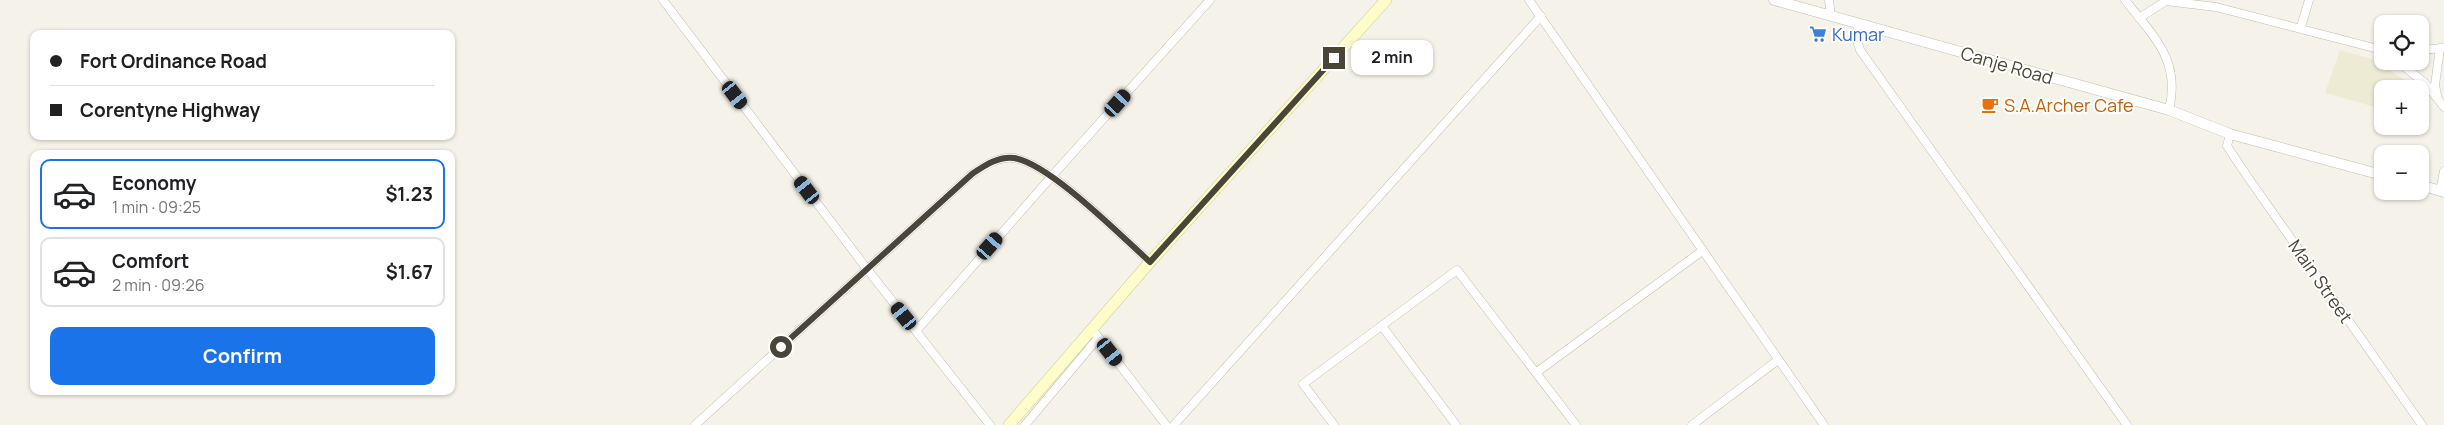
<!DOCTYPE html>
<html lang="en">
<head>
<meta charset="utf-8">
<style>
  :root { --surface:#fff; --page:#f2f2f2; --text:#202124; --muted:#757577; --line:#e0e0e0; --accent:#1a73e8 }
  body { margin:0; font-family:Manrope,sans-serif; background:var(--page); color:var(--text); height:100vh; display:flex; flex-direction:column; font-size:19px; white-space:nowrap }
  * { box-sizing:border-box; margin:0 }
  p { font-size:16px; color:var(--muted) }
  .icon { flex:none; width:28px; height:28px; fill:none; stroke:currentColor; stroke-width:2; stroke-linecap:round; stroke-linejoin:round }
  .map { position:relative; flex:1; overflow:hidden }
  .sheet { position:absolute; left:30px; top:150px; width:425px; height:245px; display:flex; flex-direction:column; background:var(--surface); border-radius:10px; box-shadow:0 1px 4px #0004 }
  .sheet>* { flex:none }
  .guide { position:absolute; left:30px; top:30px; width:425px; height:110px; border-radius:10px; box-shadow:0 1px 4px #0004; display:grid; align-content:center; height:110px; padding:0 20px; background:var(--surface) }
  .tools { position:absolute; left:2374px; top:15px; display:grid; gap:10px }
  .tools a { display:grid; place-items:center; width:55px; height:55px; border-radius:10px; background:var(--surface); box-shadow:0 1px 4px #0004; font-size:25px }
  .end { position:absolute; width:22px; height:22px; margin:-11px; border:6px solid #494538; background:#fff; box-shadow:0 0 0 2px #fff }
  .from { border-radius:50% }
  .bubble { position:absolute; height:35px; border-radius:10px; background:var(--surface); box-shadow:0 1px 4px #0004; font-size:16px; font-weight:700; line-height:35px; text-align:center }
  .car { position:absolute; width:15px; height:30px; margin:-15px -8px; border-radius:6px; box-shadow:0 0 4px 1px #0007; background:linear-gradient(#222 24%,#8ab4d8 0 40%,#222 0 76%,#8ab4d8 0 86%,#222 0) }
  .guide b { display:flex; align-items:center; gap:18px; height:48px; font-size:19px }
  .guide b+b { border-top:1px solid var(--line) }
  .guide i { width:12px; height:12px; background:var(--text) }
  ul { padding:9px 0 0; list-style:none }
  li { display:flex; align-items:center; gap:15px; height:70px; margin:0 10px 8px; padding:0 10px; border:2px solid var(--line); border-radius:10px }
  li div { flex:1 }
  li b { display:block; font-size:19px }
  li em { font-style:normal; font-weight:700 }
  li.active { border-color:var(--accent) }
  li>.icon { width:45px; height:45px; stroke-width:1.5 }
  .button { display:flex; gap:10px; margin-top:auto; padding:10px 20px }
  .button a { flex:1; height:58px; border-radius:10px; background:var(--accent); color:#fff; font-size:20px; font-weight:700; line-height:58px; text-align:center }
  .map>svg:first-child { display:block }
  .education { fill:#eeebd4 }
  .lines { fill:none; stroke-linecap:round; stroke-linejoin:round }
  .minor-casing { stroke:#c0bdac; stroke-width:9 }
  .tertiary-casing { stroke:#c0bdac; stroke-width:11 }
  .secondary-casing { stroke:#d1ce97; stroke-width:12 }
  .minor { stroke:#fff; stroke-width:8 }
  .tertiary { stroke:#fff; stroke-width:10 }
  .secondary { stroke:#fefcca; stroke-width:11 }
  .route { stroke:#494538; stroke-width:6 }
  .labels { text-anchor:middle; dominant-baseline:central; stroke-width:4; stroke-linejoin:round; paint-order:stroke }
  .shop-label { font-size:18px; fill:#366cbe; stroke:#fff; text-anchor:start }
  .street-label { font-size:18px; fill:#494538; stroke:#fff }
  .food-label { font-size:18px; fill:#c56008; stroke:#fff; text-anchor:start }
</style>
</head>
<body>
<div class="map">
<svg width="2444" height="425" viewBox="0 0 2444 425">
  <rect width="100%" height="100%" fill="#f5f3e9"/>
  <path class="education" d="M2340 50 2375 60 2410 84 2408 89H2382V109L2325 93Z"/>
  <g class="lines">
    <g class="minor-casing">
      <path id="minor" d="M663 0 867 269 990 425
        M1529 0 1824 425
        M1829 0 1831 16
        M2125 0C2154 37 2181 60 2169 110
        M2139 18 2166 1 2216 7 2382 50
        M1858 24 1857 40 1860 50 2127 425
        M2301 27 2309 0
        M2420 50 2443 48
        M2397 61 2425 83 2444 107
        M2437 95 2435 85 2440 48
        M2230 134 2227 146 2247 176 2422 425
        M2440 191 2444 171
        M1382 326 1456 425
        M1092 329 1166 425
        M916 331 1052 176 1210 0
        M1537 372 1702 251
        M695 425 972 174C984 166 999 156 1014 158 1050 164 1120 235 1150 262
        M1025 425 1098 338
        M1174 425 1541 16
        M1334 425 1303 384 1457 270 1576 425
        M1692 425 1778 360"/>
    </g>
    <g class="tertiary-casing">
      <path id="tertiary" d="M1774 0 2169 110 2230 134 2382 175
        M2420 185 2444 192"/>
    </g>
    <g class="secondary-casing">
      <path id="secondary" d="M1009 425 1150 262 1386 0"/>
    </g>
    <use href="#minor" class="minor"/>
    <use href="#tertiary" class="tertiary"/>
    <use href="#secondary" class="secondary"/>
  </g>
  <g class="lines">
    <path class="route" d="M781 347 972 174C984 166 998 156 1014 158 1050 164 1120 235 1150 262L1334 58"/>
  </g>
  <defs>
    <g id="supermarket-bare" transform="scale(1.35)"><path d="M-6-5.5h2.5l.6 2H6L4.5 2H-2.5L-4.4-4H-6ZM-1.5 3.2a1.3 1.3 0 1 0 .1 0ZM3 3.2a1.3 1.3 0 1 0 .1 0Z" fill="#3f7fe0" stroke="#fff" stroke-width="2.5" paint-order="stroke"/></g>
    <g id="cafe-bare" transform="scale(1.35)"><path d="M-5.5-4.5H6V0H3Q3 3.5 0 3.5H-2.5Q-5.5 3.5-5.5 0ZM3-3.2v2h1.7v-2ZM-6 4.5H4V6H-6Z" fill="#e8710a" stroke="#fff" stroke-width="2.5" paint-order="stroke"/></g>
  </defs>
  <g fill-rule="evenodd">
    <use href="#supermarket-bare" x="1818" y="34"/>
    <use href="#cafe-bare" x="1990" y="105"/>
  </g>
  <g class="labels">
    <g class="shop-label">
      <text x="1832" y="34">Kumar</text>
    </g>
    <g class="street-label">
      <text transform="translate(2007 65) rotate(16)">Canje Road</text>
      <text transform="translate(2321 281) rotate(55)">Main Street</text>
    </g>
    <g class="food-label">
      <text x="2004" y="105">S.A.Archer Cafe</text>
    </g>
  </g>
</svg>
<div class="tools">
<a><svg class="icon" aria-label="locate" viewBox="0 0 24 24"><circle cx="12" cy="12" r="6"/><path d="M12 2v4M12 18v4M2 12h4M18 12h4"/></svg></a>
<a>+</a>
<a>−</a>
</div>
<i class="end from" style="left:781px;top:347px"></i>
<i class="end" style="left:1334px;top:58px"></i>
<div class="bubble" style="left:1351px;top:40px;width:82px">2 min</div>
<i class="car" style="left:735px;top:95px;rotate:143deg"></i>
<i class="car" style="left:1118px;top:103px;rotate:42deg"></i>
<i class="car" style="left:807px;top:190px;rotate:323deg"></i>
<i class="car" style="left:990px;top:246px;rotate:41deg"></i>
<i class="car" style="left:904px;top:316px;rotate:321deg"></i>
<i class="car" style="left:1110px;top:352px;rotate:142deg"></i>
<div class="guide">
<b><i class="from"></i>Fort Ordinance Road</b>
<b><i></i>Corentyne Highway</b>
</div>
<section class="sheet">
<ul>
<li class="active"><svg class="icon" aria-label="car" viewBox="0 0 24 24"><path d="M5 17H2v-5l4-1 3-4h7l3 4 3 1v5h-3M9 17h6M6 11h13"/><circle cx="7" cy="17" r="2"/><circle cx="17" cy="17" r="2"/></svg><div><b>Economy</b><p>1 min · 09:25</p></div><em>$1.23</em></li>
<li><svg class="icon" aria-label="car" viewBox="0 0 24 24"><path d="M5 17H2v-5l4-1 3-4h7l3 4 3 1v5h-3M9 17h6M6 11h13"/><circle cx="7" cy="17" r="2"/><circle cx="17" cy="17" r="2"/></svg><div><b>Comfort</b><p>2 min · 09:26</p></div><em>$1.67</em></li>
</ul>
<div class="button"><a>Confirm</a></div>
</section>
</div>
</body>
</html>
